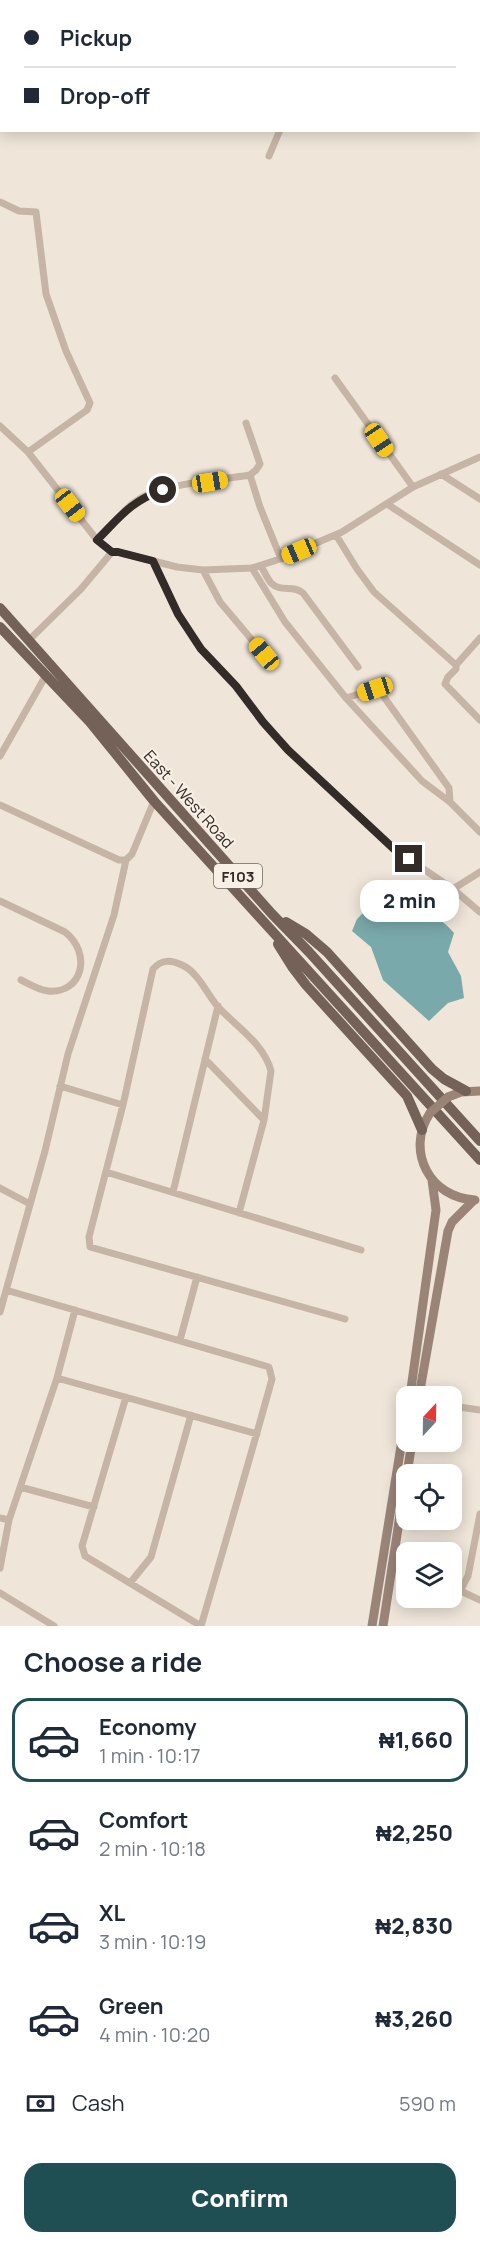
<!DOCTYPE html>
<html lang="en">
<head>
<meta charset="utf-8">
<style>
  :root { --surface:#fff; --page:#f6f6f7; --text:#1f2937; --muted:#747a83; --line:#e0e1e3; --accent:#1f4f52 }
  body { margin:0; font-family:Manrope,sans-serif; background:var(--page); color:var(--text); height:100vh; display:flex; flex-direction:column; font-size:22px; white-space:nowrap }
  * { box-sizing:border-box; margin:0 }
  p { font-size:20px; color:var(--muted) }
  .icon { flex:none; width:33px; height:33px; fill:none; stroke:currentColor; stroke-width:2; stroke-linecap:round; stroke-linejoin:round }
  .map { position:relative; height:1626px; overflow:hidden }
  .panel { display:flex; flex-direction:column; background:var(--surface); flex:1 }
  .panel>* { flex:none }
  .top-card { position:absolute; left:0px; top:0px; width:480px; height:132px; box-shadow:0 3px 15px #0003; display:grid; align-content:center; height:132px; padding:0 24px; background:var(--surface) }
  .needle { width:39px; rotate:22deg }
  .tools { position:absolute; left:396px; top:1386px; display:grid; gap:12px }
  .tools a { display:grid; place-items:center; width:66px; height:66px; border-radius:12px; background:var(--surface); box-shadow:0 3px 15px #0003; font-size:30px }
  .end { position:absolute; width:27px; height:27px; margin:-14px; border:8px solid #332b27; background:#fff; box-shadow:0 0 0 3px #fff }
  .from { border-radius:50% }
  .bubble { position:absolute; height:42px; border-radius:18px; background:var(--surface); box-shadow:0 3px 15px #0003; font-size:20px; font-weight:800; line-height:42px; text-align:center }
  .car { position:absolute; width:18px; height:36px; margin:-18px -9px; border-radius:8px; box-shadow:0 0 4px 2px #0007; background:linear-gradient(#f5c518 24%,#345 0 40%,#f5c518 0 76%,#345 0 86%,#f5c518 0) }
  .top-card b { display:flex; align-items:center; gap:21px; height:57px; font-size:22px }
  .top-card b+b { border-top:2px solid var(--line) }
  .top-card i { width:15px; height:15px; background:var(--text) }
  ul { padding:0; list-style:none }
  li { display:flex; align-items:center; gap:18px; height:84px; margin:0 12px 9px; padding:0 12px; border:3px solid transparent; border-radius:18px }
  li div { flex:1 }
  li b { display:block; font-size:22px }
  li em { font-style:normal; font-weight:800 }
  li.selected { border-color:var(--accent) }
  li>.icon { width:54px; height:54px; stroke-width:1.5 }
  h2 { padding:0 24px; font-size:27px; line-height:72px }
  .pay { display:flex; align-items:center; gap:15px; height:66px; padding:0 24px; font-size:22px }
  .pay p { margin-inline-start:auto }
  .button { display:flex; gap:12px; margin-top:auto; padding:12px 24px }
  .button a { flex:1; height:69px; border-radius:18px; background:var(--accent); color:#fff; font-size:24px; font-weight:800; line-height:69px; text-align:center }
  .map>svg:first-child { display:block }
  .water { fill:#7aa9ab }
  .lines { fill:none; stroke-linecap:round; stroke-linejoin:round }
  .minor { stroke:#c6b5a6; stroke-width:7 }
  .secondary { stroke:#9a8478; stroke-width:9 }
  .primary { stroke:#746259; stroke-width:10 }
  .secondary-bridge { stroke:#9a8478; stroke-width:9 }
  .route { stroke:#332b27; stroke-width:8 }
  .labels { text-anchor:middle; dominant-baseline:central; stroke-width:4.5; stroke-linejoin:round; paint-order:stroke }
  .shield { fill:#f8efe5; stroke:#6e6660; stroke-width:1.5 }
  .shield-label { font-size:15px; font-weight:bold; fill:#332b27 }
  .street-label { font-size:16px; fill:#332b27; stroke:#f8efe5 }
</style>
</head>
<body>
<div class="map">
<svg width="480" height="1626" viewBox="0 0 480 1626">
  <rect width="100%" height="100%" fill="#efe5d9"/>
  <path class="water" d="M397 906C422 911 437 913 454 933L448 952 461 976 464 998 448 1003 429 1021 383 980 371 947 352 931 357 919 367 909 381 917Z"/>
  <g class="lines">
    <path class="minor" d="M180 0 189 2
      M71 2V0
      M0 30H2
      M478 125 480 124
      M269 156 280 130
      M0 202 19 211 36 212 46 294 66 351 90 403 87 410 28 452
      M335 378 413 487
      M0 426 28 452 97 540 112 552
      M441 474 480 499
      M250 475 260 507 281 559
      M387 504 480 565
      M336 535 357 569 374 592 456 665V669L448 677 445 684 480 720
      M97 540C112 526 126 505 145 496 172 483 219 480 250 475L256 470 260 464 246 423
      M153 561 178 614 201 649 236 686 263 722 288 750 394 849 453 889 480 912
      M261 566C264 571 267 578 271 583 281 593 293 584 303 593L358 667
      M252 568 285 622 346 698 422 781 450 802 480 832
      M203 570 220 602 264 654
      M29 640 81 589 112 552H118L177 567 203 570 252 568 274 561 342 532 413 487 480 457
      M456 665 480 638
      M346 698 375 689 379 690 449 788 450 802
      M0 756 45 677
      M0 805 119 860H126L132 854 154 801
      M453 889 480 872
      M0 901 65 932C92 953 83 994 48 991 38 990 29 984 21 980
      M205 1059 264 1120 239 1213
      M60 1086 123 1105
      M264 1120 271 1071C264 1044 236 1026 218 1007 207 994 198 972 182 965 171 960 162 959 153 969L123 1105 89 1237 90 1247 345 1319
      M106 1172 361 1250
      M0 1188 30 1204
      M173 1192 218 1006
      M6 1290 269 1367 272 1379C249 1462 225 1544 201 1626
      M75 1310 57 1378 257 1434
      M0 1312 45 1151 68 1054 114 915 126 860
      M180 1340 197 1277
      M126 1397 82 1546 85 1556 201 1626
      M452 1406 480 1410
      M20 1487 94 1507
      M0 1518 9 1520 0 1568
      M9 1520 57 1378
      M393 1561 406 1567
      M130 1583 151 1557 191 1415
      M452 1587 480 1600
      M460 1591 468 1576 480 1514
      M0 1593 54 1626"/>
    <path class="secondary" d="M448 1097 461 1092 480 1091
      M430 1113C405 1151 430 1198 475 1200
      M410 1396 436 1210 432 1180
      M419 1396 448 1231 452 1222 474 1200
      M407 1474 412 1442
      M372 1626 406 1415
      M383 1626 406 1476"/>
    <path class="primary" d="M0 608 272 914 309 952 480 1141
      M0 627 90 722 154 801 480 1160
      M286 922 306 934 327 952 432 1069 444 1079 466 1091
      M278 944 293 968 306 985 407 1096 422 1130"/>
    <path class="secondary-bridge" d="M430 1113 448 1097"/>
  </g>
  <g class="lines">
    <path class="route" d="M163 490C131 501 120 517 97 540L112 552H118L153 561 178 614 201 649 236 686 263 722 288 750 394 849 409 859"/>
  </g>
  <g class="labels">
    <rect class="shield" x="214" y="864" width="48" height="24" rx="4.5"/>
    <g class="shield-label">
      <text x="238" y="876">F103</text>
    </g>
    <g class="street-label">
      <text transform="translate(189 799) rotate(48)">East - West Road</text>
    </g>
  </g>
</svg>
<div class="tools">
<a><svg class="needle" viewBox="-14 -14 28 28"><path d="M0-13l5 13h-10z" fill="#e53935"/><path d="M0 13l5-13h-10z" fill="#747a83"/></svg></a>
<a><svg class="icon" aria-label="locate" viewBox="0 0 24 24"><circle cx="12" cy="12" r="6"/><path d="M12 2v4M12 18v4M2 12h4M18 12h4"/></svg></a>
<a><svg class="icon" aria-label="layers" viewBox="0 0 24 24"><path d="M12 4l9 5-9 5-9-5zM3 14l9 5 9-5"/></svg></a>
</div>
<i class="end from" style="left:163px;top:490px"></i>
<i class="end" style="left:409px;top:859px"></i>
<div class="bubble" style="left:360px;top:880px;width:99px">2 min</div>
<i class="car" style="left:379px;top:440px;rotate:146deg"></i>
<i class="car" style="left:210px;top:482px;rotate:81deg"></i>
<i class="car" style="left:70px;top:505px;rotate:142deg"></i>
<i class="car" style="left:299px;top:551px;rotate:247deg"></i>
<i class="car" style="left:264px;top:654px;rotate:320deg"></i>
<i class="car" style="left:375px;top:689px;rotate:252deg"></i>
<div class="top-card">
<b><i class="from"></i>Pickup</b>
<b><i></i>Drop-off</b>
</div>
</div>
<section class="panel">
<h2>Choose a ride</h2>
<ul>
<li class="selected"><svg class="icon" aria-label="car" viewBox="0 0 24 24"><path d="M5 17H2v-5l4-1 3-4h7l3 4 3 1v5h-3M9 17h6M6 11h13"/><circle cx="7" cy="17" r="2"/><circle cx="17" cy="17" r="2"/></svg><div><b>Economy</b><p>1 min · 10:17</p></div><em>₦1,660</em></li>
<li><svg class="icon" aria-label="car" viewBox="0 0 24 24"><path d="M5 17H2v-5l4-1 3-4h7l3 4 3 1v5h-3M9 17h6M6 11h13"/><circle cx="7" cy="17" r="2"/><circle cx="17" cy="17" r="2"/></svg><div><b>Comfort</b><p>2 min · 10:18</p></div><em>₦2,250</em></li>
<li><svg class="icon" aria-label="car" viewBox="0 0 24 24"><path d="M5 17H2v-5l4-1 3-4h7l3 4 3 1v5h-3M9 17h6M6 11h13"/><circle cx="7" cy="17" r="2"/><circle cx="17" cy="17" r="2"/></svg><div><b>XL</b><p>3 min · 10:19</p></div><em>₦2,830</em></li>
<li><svg class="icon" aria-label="car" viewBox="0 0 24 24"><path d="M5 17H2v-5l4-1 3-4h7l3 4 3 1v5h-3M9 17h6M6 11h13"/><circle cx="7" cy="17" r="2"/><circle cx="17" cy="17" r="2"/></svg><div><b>Green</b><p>4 min · 10:20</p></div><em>₦3,260</em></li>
</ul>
<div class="pay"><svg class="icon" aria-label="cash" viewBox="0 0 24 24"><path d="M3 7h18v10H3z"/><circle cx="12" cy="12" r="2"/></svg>Cash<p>590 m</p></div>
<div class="button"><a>Confirm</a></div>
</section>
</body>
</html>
